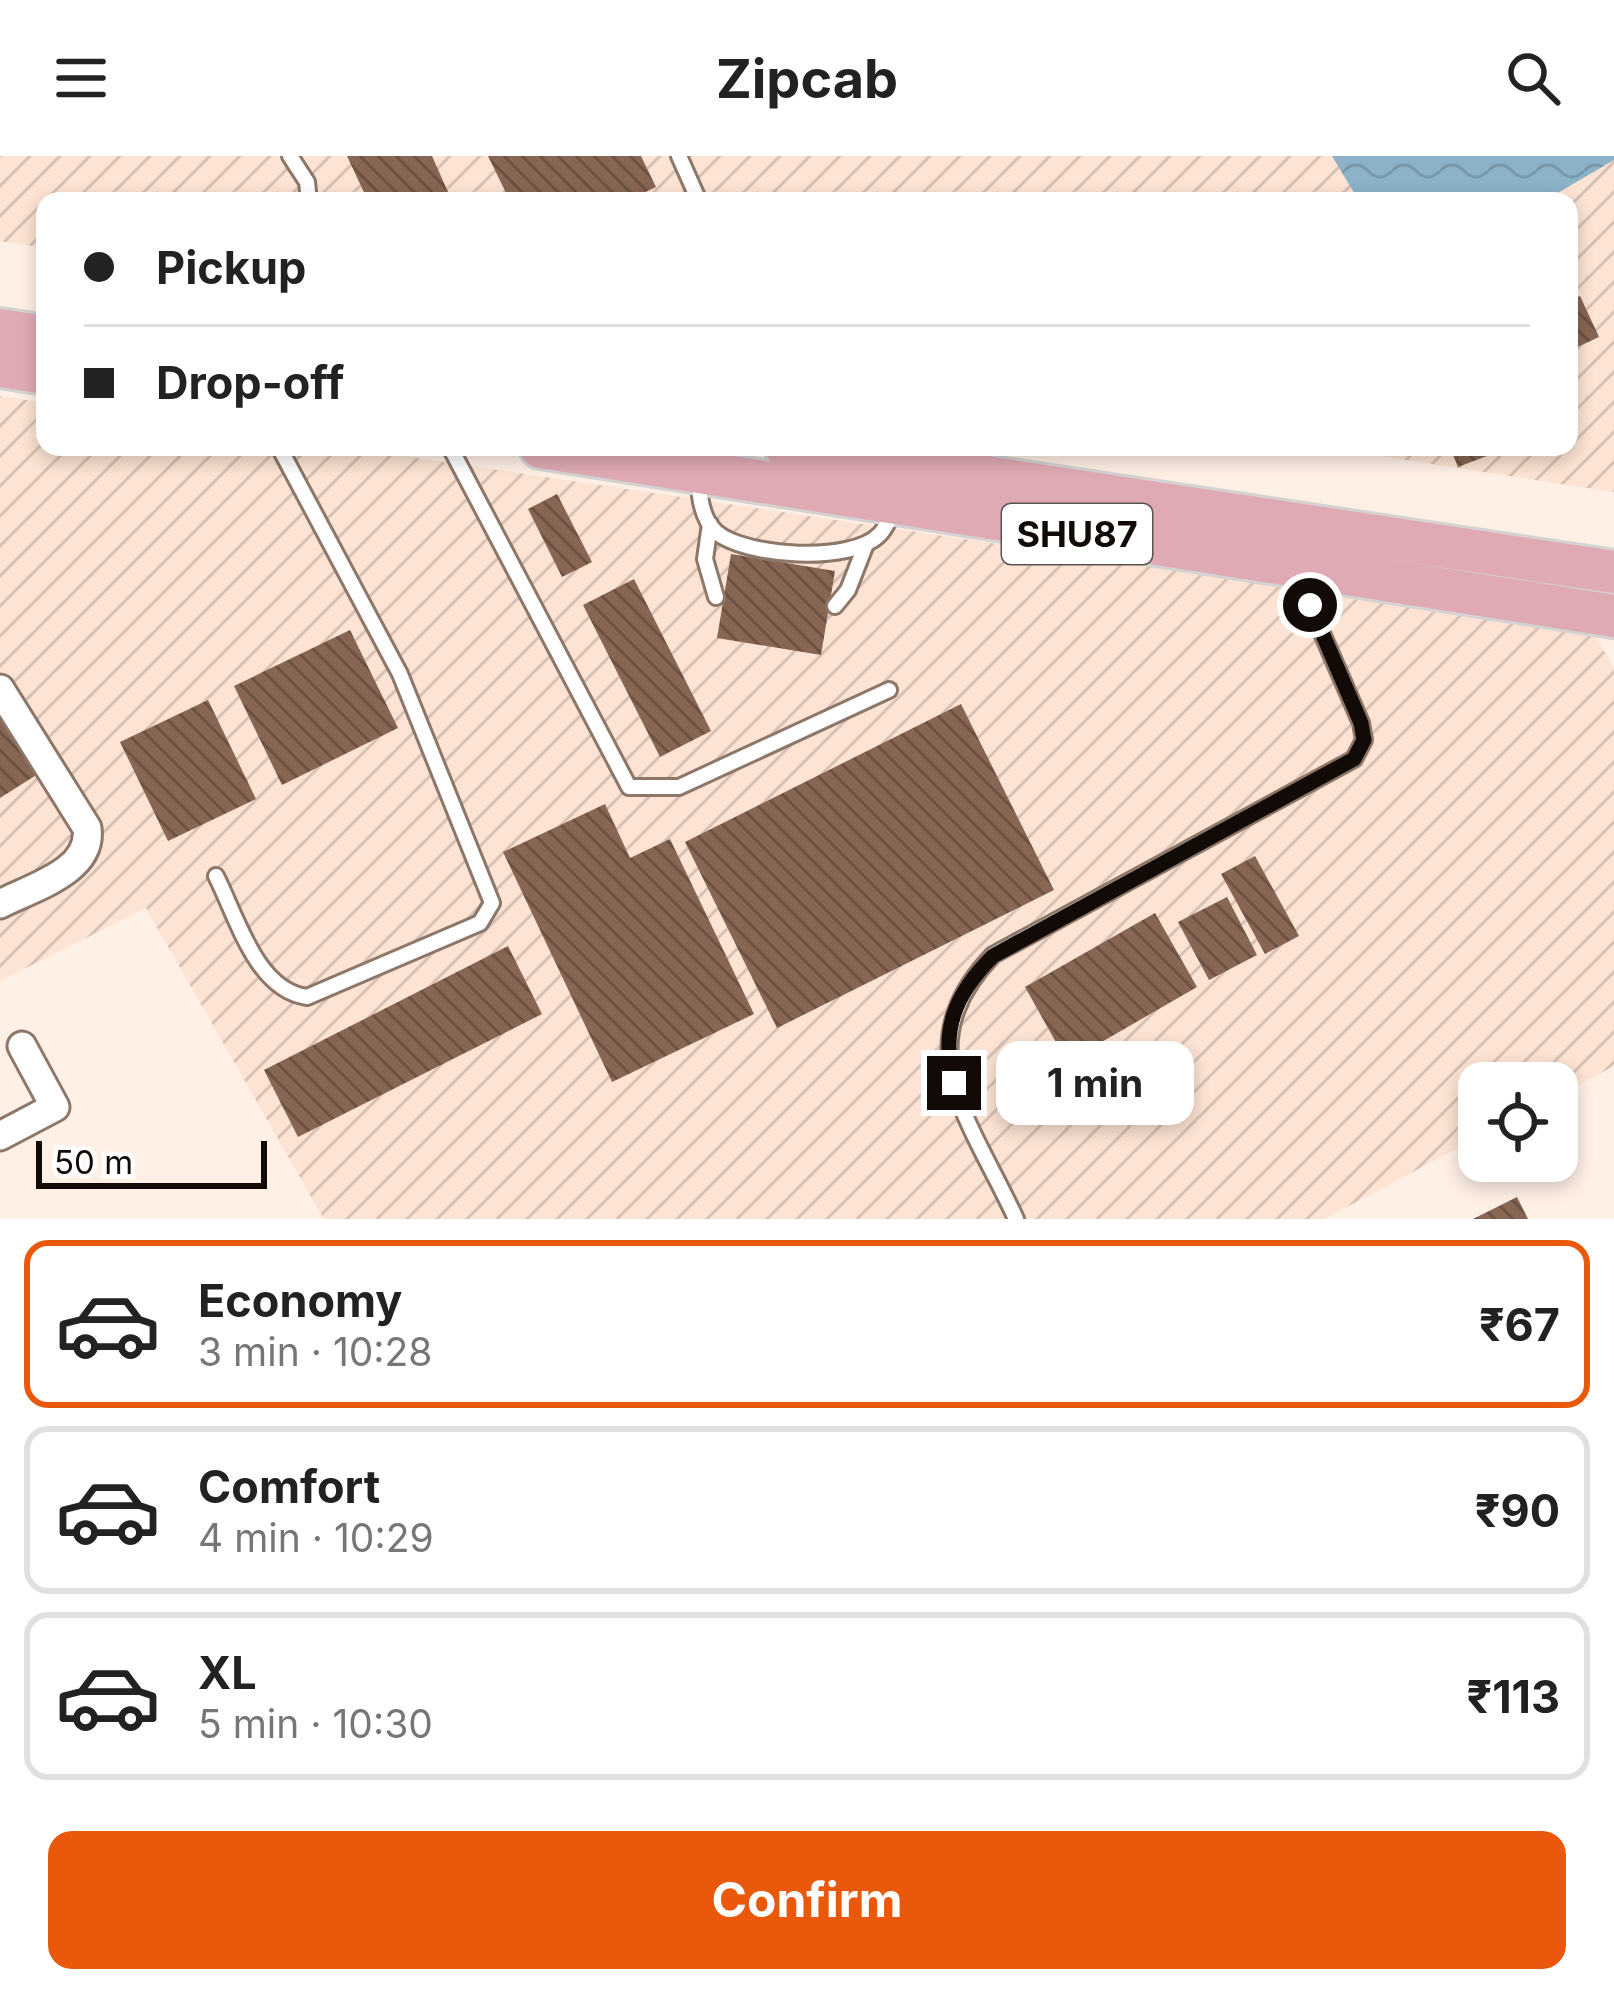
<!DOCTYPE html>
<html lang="en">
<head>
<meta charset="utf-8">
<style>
  :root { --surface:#fff; --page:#f6f6f6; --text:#222; --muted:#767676; --line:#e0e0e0; --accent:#ea580c }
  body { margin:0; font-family:Inter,sans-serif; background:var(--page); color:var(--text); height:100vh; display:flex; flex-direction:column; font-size:45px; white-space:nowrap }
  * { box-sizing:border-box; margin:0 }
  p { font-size:39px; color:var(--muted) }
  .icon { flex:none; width:66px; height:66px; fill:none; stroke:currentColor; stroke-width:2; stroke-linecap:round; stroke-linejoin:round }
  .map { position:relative; height:1063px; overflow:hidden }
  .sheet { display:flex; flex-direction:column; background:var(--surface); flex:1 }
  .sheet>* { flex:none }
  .hud { position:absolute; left:36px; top:36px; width:1542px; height:264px; border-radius:24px; box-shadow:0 6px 18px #0003; display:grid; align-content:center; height:264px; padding:0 48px; background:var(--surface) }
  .buttons { position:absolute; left:1458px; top:906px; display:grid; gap:24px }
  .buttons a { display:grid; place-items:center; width:120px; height:120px; border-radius:24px; background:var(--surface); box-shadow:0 6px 18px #0003; font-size:60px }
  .scale { position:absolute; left:36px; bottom:30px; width:231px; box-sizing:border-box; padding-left:12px; border:6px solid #120a06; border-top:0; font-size:33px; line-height:42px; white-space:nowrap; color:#120a06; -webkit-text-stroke:9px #fff; paint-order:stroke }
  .end { position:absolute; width:54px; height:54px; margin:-27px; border:15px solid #120a06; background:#fff; box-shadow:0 0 0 6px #fff }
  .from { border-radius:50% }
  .bubble { position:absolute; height:84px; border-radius:24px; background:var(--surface); box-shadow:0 6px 18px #0003; font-size:39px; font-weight:700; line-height:84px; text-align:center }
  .hud b { display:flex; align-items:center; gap:42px; height:114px; font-size:45px }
  .hud b+b { border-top:3px solid var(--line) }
  .hud i { width:30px; height:30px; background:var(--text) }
  ul { padding:21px 0 0; list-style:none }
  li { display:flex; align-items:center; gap:36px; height:168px; margin:0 24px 18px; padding:0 24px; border:6px solid var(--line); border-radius:24px }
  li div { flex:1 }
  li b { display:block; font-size:45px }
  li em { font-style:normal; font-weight:700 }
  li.current { border-color:var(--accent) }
  li>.icon { width:108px; height:108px; stroke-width:1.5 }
  .cta { display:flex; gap:24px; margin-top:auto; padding:24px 48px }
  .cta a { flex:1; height:138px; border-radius:24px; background:var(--accent); color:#fff; font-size:48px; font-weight:700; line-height:138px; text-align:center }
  header { display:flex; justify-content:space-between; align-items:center; height:156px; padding:0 48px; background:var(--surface); font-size:54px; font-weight:700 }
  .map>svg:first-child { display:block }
  .industrial { fill:url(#industrial-furrows) }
  .water { fill:url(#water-waves) }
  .building { fill:url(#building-back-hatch) }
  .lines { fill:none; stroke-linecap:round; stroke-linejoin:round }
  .lane-casing { stroke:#8c7769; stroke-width:20 }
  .street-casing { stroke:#8c7769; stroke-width:33 }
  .primary-casing { stroke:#d4d3d2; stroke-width:48 }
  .lane { stroke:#fff; stroke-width:14 }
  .street { stroke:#fff; stroke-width:27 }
  .primary { stroke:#dfaab4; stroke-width:42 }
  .route { stroke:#120a06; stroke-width:15 }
  .labels { text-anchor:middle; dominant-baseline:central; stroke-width:10; stroke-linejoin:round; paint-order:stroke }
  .shield { fill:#fff; stroke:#595451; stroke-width:3 }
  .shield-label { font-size:36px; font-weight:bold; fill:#120a06 }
</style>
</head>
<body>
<header><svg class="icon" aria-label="menu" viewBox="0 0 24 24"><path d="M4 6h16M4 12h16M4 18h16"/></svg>Zipcab<svg class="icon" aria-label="search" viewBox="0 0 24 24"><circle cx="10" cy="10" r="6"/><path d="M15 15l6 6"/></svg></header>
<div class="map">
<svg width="1614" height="1063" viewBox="0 0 1614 1063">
  <defs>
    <pattern id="industrial-furrows" width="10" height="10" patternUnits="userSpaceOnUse" patternTransform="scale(3)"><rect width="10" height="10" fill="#fce3d3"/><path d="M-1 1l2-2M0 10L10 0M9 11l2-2" fill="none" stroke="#d7c1b4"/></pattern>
    <pattern id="water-waves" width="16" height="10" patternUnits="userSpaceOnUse" patternTransform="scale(3)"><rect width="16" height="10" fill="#8bb2c7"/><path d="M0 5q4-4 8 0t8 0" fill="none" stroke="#7798a9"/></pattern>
    <pattern id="building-back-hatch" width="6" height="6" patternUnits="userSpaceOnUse" patternTransform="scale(3)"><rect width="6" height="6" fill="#876653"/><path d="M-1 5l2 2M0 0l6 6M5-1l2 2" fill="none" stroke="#6d5243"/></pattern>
  </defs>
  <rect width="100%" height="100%" fill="#fff0e6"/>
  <path class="industrial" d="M0 0H1614V336L1322 291H1569V45H45V92L0 85Z
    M0 240 45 247V291H343L1593 476 1614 512V910L1557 940V927H1479V981L1324 1063H324L146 752 0 825Z"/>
  <path class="water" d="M1332 0H1614V4L1544 45H1359Z"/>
  <path class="building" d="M347 0H432L452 45H368Z
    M488 0H641L656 31 627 45H510Z
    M1580 140 1599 181 1569 195V145Z
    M1450 291H1498L1500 295 1458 311Z
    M557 338 592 406 562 421 528 353Z
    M731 398 835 415 821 499 717 482Z
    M634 423 711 575 660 601 583 449Z
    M350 474 398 572 282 629 234 530Z
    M208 544 256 643 168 685 120 586Z
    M961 548 1054 734 777 872 685 686Z
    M0 558 38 618 0 642Z
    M605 648 630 702 670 683 754 858 612 926 503 696Z
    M1255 700 1299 780 1265 798 1221 718Z
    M1227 741 1257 799 1209 824 1178 766Z
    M1155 757 1197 831 1067 906 1025 831Z
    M508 790 542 858 298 981 264 914Z
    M1517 1041 1528 1063H1473Z"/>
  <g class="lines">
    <g class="lane-casing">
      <path id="lane" d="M290 0 307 26 309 45
        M679 0 699 45
        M450 291 629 631H679L889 534
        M699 323C699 341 702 363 716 376 745 401 852 408 880 378 886 372 890 361 895 353
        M710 368 705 403 716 441
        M835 450 848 434 866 388
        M216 720C237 761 256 834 307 841L480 767 492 747 400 518 279 291
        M1016 1063C972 966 904 892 993 799L1354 603 1364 584 1361 567 1297 420"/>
    </g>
    <g class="street-casing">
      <path id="street" d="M0 533 87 672C93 715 33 731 0 748
        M0 980 55 951 22 890"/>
    </g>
    <g class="primary-casing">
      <path id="primary" d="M0 174 45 181
        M0 210 45 217
        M541 291 1614 460
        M786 291 1614 416"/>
    </g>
    <use href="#lane" class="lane"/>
    <use href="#street" class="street"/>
    <use href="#primary" class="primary"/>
  </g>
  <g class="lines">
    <path class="route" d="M954 927C940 874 955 838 993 800L1354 603 1364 584 1361 567 1310 449"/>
  </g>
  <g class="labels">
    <rect class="shield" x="1002" y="348" width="150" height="60" rx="9"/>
    <g class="shield-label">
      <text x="1077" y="378">SHU87</text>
    </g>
  </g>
</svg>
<div class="buttons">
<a><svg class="icon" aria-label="locate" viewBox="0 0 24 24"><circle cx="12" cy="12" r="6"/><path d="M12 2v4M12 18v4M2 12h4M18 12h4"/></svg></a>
</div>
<div class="scale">50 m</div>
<i class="end from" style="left:1310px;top:449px"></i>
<i class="end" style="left:954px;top:927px"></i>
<div class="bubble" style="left:996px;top:885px;width:198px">1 min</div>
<div class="hud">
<b><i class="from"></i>Pickup</b>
<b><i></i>Drop-off</b>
</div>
</div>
<section class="sheet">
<ul>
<li class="current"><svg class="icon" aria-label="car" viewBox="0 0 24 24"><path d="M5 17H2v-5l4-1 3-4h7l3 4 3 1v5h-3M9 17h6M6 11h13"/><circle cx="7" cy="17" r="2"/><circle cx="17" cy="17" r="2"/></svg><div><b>Economy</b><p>3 min · 10:28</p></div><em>₹67</em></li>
<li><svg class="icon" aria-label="car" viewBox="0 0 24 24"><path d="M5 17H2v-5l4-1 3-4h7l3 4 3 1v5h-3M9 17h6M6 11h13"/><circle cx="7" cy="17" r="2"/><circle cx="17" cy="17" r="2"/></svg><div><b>Comfort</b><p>4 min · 10:29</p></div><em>₹90</em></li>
<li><svg class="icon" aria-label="car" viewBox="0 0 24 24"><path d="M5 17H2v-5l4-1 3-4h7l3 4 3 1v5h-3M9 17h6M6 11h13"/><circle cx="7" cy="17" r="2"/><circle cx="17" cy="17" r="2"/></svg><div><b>XL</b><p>5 min · 10:30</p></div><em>₹113</em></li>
</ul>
<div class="cta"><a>Confirm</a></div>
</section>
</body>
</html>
